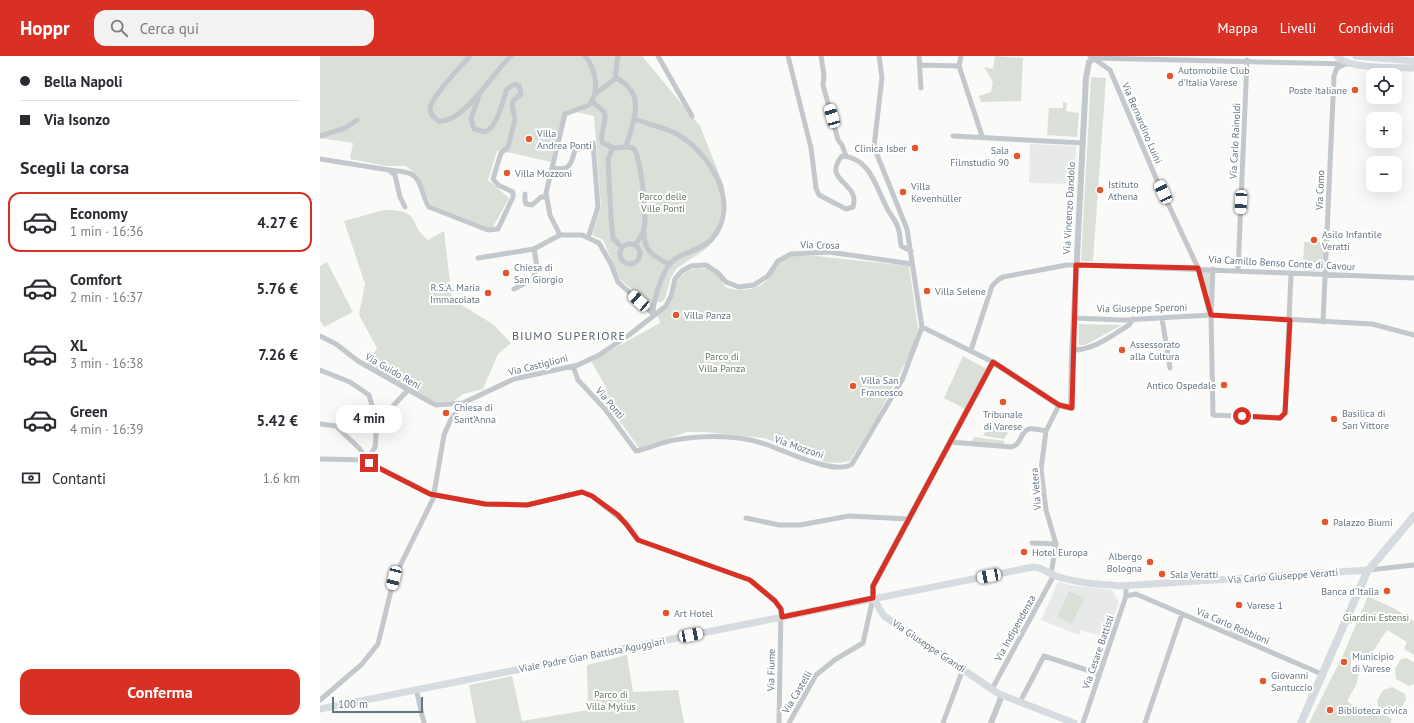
<!DOCTYPE html>
<html lang="it">
<head>
<meta charset="utf-8">
<style>
  :root { --surface:#fff; --page:#f2f2f3; --text:#2b2b33; --muted:#7c7c81; --line:#e1e1e2; --accent:#d93025 }
  body { margin:0; font-family:"PT Sans",sans-serif; background:var(--page); color:var(--text); height:100vh; display:flex; flex-direction:column; font-size:15px; white-space:nowrap }
  * { box-sizing:border-box; margin:0 }
  p { font-size:13px; color:var(--muted) }
  .icon { flex:none; width:22px; height:22px; fill:none; stroke:currentColor; stroke-width:2; stroke-linecap:round; stroke-linejoin:round }
  .map { position:relative; flex:1; overflow:hidden }
  .sheet { display:flex; flex-direction:column; background:var(--surface); width:320px }
  .sheet>* { flex:none }
  .hud { display:grid; align-content:center; height:88px; padding:0 20px; background:var(--surface) }
  .fabs { position:absolute; left:1046px; top:12px; display:grid; gap:8px }
  .fabs a { display:grid; place-items:center; width:36px; height:36px; border-radius:8px; background:var(--surface); box-shadow:0 4px 16px #0002; font-size:20px }
  .scale { position:absolute; left:12px; bottom:10px; width:91px; box-sizing:border-box; padding-left:4px; border:2px solid #657683; border-top:0; font-size:11px; line-height:14px; white-space:nowrap; color:#657683; -webkit-text-stroke:3px #fff; paint-order:stroke }
  .end { position:absolute; width:18px; height:18px; margin:-9px; border:5px solid #d93025; background:#fff; box-shadow:0 0 0 2px #fff }
  .from { border-radius:50% }
  .bubble { position:absolute; height:28px; border-radius:12px; background:var(--surface); box-shadow:0 4px 16px #0002; font-size:13px; font-weight:700; line-height:28px; text-align:center }
  .car { position:absolute; width:12px; height:24px; margin:-12px -6px; border-radius:5px; box-shadow:0 0 3px 1px #0007; background:linear-gradient(#fff 24%,#345 0 40%,#fff 0 76%,#345 0 86%,#fff 0) }
  .hud b { display:flex; align-items:center; gap:14px; height:38px; font-size:15px }
  .hud b+b { border-top:1px solid var(--line) }
  .hud i { width:10px; height:10px; background:var(--text) }
  ul { padding:0; list-style:none }
  li { display:flex; align-items:center; gap:12px; height:60px; margin:0 8px 6px; padding:0 12px; border:2px solid transparent; border-radius:12px }
  li div { flex:1 }
  li b { display:block; font-size:15px }
  li em { font-style:normal; font-weight:700 }
  li.selected { border-color:var(--accent) }
  li>.icon { width:36px; height:36px; stroke-width:1.5 }
  h2 { padding:0 20px; font-size:18px; line-height:48px }
  .pay { display:flex; align-items:center; gap:10px; height:44px; padding:0 20px; font-size:15px }
  .pay p { margin-inline-start:auto }
  .action { display:flex; gap:8px; margin-top:auto; padding:8px 20px }
  .action a { flex:1; height:46px; border-radius:12px; background:var(--accent); color:#fff; font-size:16px; font-weight:700; line-height:46px; text-align:center }
  header { display:flex; align-items:center; gap:24px; box-sizing:border-box; height:56px; padding:0 20px; background:var(--accent); color:#fff }
  header strong { font-size:19px }
  nav { display:flex; gap:22px; margin-inline-start:auto; font-size:14px }
  .search { width:280px; height:36px; background:var(--page); display:flex; align-items:center; gap:10px; box-sizing:border-box; padding:0 14px; border-radius:12px; color:var(--muted); font-size:15px }
  main { display:flex; flex:1; min-height:0 }
  .map>svg:first-child { display:block }
  .built { fill:#e8e9e9 }
  .green { fill:#dadfd7 }
  .lines { fill:none; stroke-linecap:round; stroke-linejoin:round }
  .minor { stroke:#c3c8cc; stroke-width:5 }
  .tertiary { stroke:#c3c8cc; stroke-width:6 }
  .secondary { stroke:#d6dbdf; stroke-width:7 }
  .primary { stroke:#d6dbdf; stroke-width:8 }
  .route { stroke:#d93025; stroke-width:5 }
  .poi-dot { fill:#e4572e; stroke:#fff; stroke-width:1.5 }
  .labels { text-anchor:middle; dominant-baseline:central; stroke-width:4; stroke-linejoin:round; paint-order:stroke }
  .poi-label { font-size:10px; fill:#657683; stroke:#fff; text-anchor:start }
  .street-label { font-size:10px; fill:#657683; stroke:#fff }
  .park-label { font-size:10px; fill:#687a64; stroke:#fff }
  .quarter-label { font-size:12px; letter-spacing:1px; fill:#57646e; stroke:#fff }
</style>
</head>
<body>
<header>
<strong>Hoppr</strong>
<div class="search"><svg class="icon" aria-label="search" viewBox="0 0 24 24"><circle cx="10" cy="10" r="6"/><path d="M15 15l6 6"/></svg>Cerca qui</div>
<nav><a>Mappa</a><a>Livelli</a><a>Condividi</a></nav>
</header>
<main>
<section class="sheet">
<div class="hud">
<b><i class="from"></i>Bella Napoli</b>
<b><i></i>Via Isonzo</b>
</div>
<h2>Scegli la corsa</h2>
<ul>
<li class="selected"><svg class="icon" aria-label="car" viewBox="0 0 24 24"><path d="M5 17H2v-5l4-1 3-4h7l3 4 3 1v5h-3M9 17h6M6 11h13"/><circle cx="7" cy="17" r="2"/><circle cx="17" cy="17" r="2"/></svg><div><b>Economy</b><p>1 min · 16:36</p></div><em>4.27 €</em></li>
<li><svg class="icon" aria-label="car" viewBox="0 0 24 24"><path d="M5 17H2v-5l4-1 3-4h7l3 4 3 1v5h-3M9 17h6M6 11h13"/><circle cx="7" cy="17" r="2"/><circle cx="17" cy="17" r="2"/></svg><div><b>Comfort</b><p>2 min · 16:37</p></div><em>5.76 €</em></li>
<li><svg class="icon" aria-label="car" viewBox="0 0 24 24"><path d="M5 17H2v-5l4-1 3-4h7l3 4 3 1v5h-3M9 17h6M6 11h13"/><circle cx="7" cy="17" r="2"/><circle cx="17" cy="17" r="2"/></svg><div><b>XL</b><p>3 min · 16:38</p></div><em>7.26 €</em></li>
<li><svg class="icon" aria-label="car" viewBox="0 0 24 24"><path d="M5 17H2v-5l4-1 3-4h7l3 4 3 1v5h-3M9 17h6M6 11h13"/><circle cx="7" cy="17" r="2"/><circle cx="17" cy="17" r="2"/></svg><div><b>Green</b><p>4 min · 16:39</p></div><em>5.42 €</em></li>
</ul>
<div class="pay"><svg class="icon" aria-label="cash" viewBox="0 0 24 24"><path d="M3 7h18v10H3z"/><circle cx="12" cy="12" r="2"/></svg>Contanti<p>1.6 km</p></div>
<div class="action"><a>Conferma</a></div>
</section>
<div class="map">
<svg width="1094" height="667" viewBox="0 0 1094 667">
  <rect width="100%" height="100%" fill="#fafaf8"/>
  <path class="built" d="M710 88 756 90 755 115 745 118 746 123H752V128L709 127Z
    M738 526 750 529 792 534 799 546 787 582 761 574 759 579 721 564Z"/>
  <path class="green" d="M0 0H322L380 70 404 130 406 152 398 179 386 193 357 212 351 221 345 243 341 246 325 245 300 223 283 184 272 179 281 151 274 60 248 54 235 107 192 97 177 95 168 124 189 142 172 173 111 149 99 121 86 110H66L30 103 33 87 0 82Z
    M675 0 703 2 701 45 661 46 659 40 671 36 673 26 664 11 673 13Z
    M771 21 786 22 773 205H761Z
    M743 46 747 47 746 55 759 57 757 81 727 79 729 52H743Z
    M64 154C103 154 87 167 108 184L124 175 132 243 174 269 191 287 178 298 163 333 143 338 134 345 114 346 47 308 57 292 39 259 45 228 24 165Z
    M984 186H1007L1006 215 983 214Z
    M473 200H496L589 210 598 273 591 296 556 363 530 405 519 407 505 406 444 382 384 376H367L319 392 302 368 276 339 287 333 271 305 340 267 337 256C342 254 347 253 350 248 354 242 353 236 355 230 361 217 371 210 385 213L386 209 397 216 405 231C420 237 441 234 451 220 458 209 460 204 473 200Z
    M7 206 33 256 4 271 0 264V210Z
    M886 215H892L890 253 878 217Z
    M759 268H760L802 269 765 289H759Z
    M643 300 666 313 645 353 624 342Z
    M672 364 685 371 683 374 688 377 684 383 663 380Z
    M654 381 685 385 683 389 652 386Z
    M749 535 764 542 752 568 737 561Z
    M1048 540 1077 554 1094 565V599L1084 593 1087 586 1067 574 1051 598H1048L1047 601 1036 595 1030 609 1039 615 1037 627 1027 645 1034 650 1032 654 1042 660 1051 653H1054L1072 663 1071 667H989L1023 599Z
    M912 566 926 572 925 574 929 576 927 584 909 576Z
    M307 599 313 636 358 634 364 667H156L149 629 192 620 202 665 268 654 267 609Z
    M1086 602 1094 606V628L1089 630 1076 623 1075 613 1081 603Z
    M1072 631 1085 638 1086 644 1078 657 1072 658 1058 650 1057 645 1063 634Z"/>
  <g class="lines">
    <path class="minor" d="M150 0C142 9 110 42 110 53 110 59 115 62 119 65 144 67 173 16 191 0
      M338 0 372 60
      M468 0 491 92 496 132 499 139 526 153 533 151C541 126 501 126 522 100 550 102 555 129 566 150 569 157 574 162 577 169 580 175 580 183 581 190L591 195
      M501 0 504 19 503 29 518 84 522 89 526 100
      M599 0 601 32
      M641 0 639 10 662 80
      M770 0 790 14 836 122 878 212 889 254
      M774 2 1029 8
      M600 9 639 10
      M295 23 298 0
      M275 38 295 23H298C327 39 313 66 306 91L313 92C321 99 327 160 324 173 323 179 318 184 315 189
      M272 44C275 51 285 53 285 59 286 68 280 76 282 86L293 92 306 91
      M314 63C328 68 343 71 357 78 390 97 422 148 392 183 382 194 367 195 355 203 343 211 333 244 333 258
      M0 80 25 72 37 64
      M633 80 763 87
      M293 92 288 103 291 161 293 182 302 192
      M0 103 69 114 75 119 80 141 85 151
      M232 112C250 115 251 109 255 94L257 93 274 91
      M69 114C75 115 85 115 91 118 102 123 102 141 109 151L168 174 178 173 193 141V136L178 129 173 123 181 97 188 91 195 63 192 48 194 44 201 38 199 30 195 28 187 33C182 46 178 70 165 76L154 73 151 63 160 36
      M205 138V145L206 148 212 149 221 141H226
      M324 176C324 196 333 200 349 208
      M240 179 230 159 226 137 245 58 269 49C280 36 276 13 265 0
      M268 182 278 151 273 87
      M300 198a10 10 0 1 1 20 0a10 10 0 1 1-20 0Z
      M158 202 214 193
      M893 213 891 259 893 359 960 362 965 357 971 218
      M918 215 927 4
      M194 233 213 223 217 211 214 193 240 179H262L279 187 291 208 298 226 333 258
      M754 262 803 264 891 259 1052 268 1094 279
      M842 262 850 312
      M1003 266 1014 20 1017 12 1025 8
      M602 271 673 306
      M0 280 16 288 38 305 110 346 116 349 143 347
      M651 294 672 230 678 224 683 221 747 209H763L1094 222
      M753 294C774 294 791 280 809 269L813 263
      M253 310 258 324 285 353 316 395C329 392 342 386 354 384 385 379 415 378 445 388 463 394 515 420 532 408L582 324 602 271 587 173 554 91 562 21 559 0
      M0 314 30 326 49 339 57 367 55 391 47 404 39 392 16 370 0 368
      M57 367 88 334
      M630 386 691 391C702 389 700 375 709 373 714 372 721 374 726 375
      M0 403 47 404 49 407 110 438 165 448 207 449 262 436 272 440 307 468 318 484 430 524 455 545 461 553 459 667
      M426 462 459 469H480L529 460 589 463
      M712 487 736 488
      M1049 514 1094 509
      M731 518 736 488 726 454 721 413 726 375 739 349
      M806 540 816 538 1004 619
      M96 633 104 667
      M672 633 734 519
      M0 644 41 609 58 588 74 522 113 443 124 379 130 365 143 347 194 323 258 309 279 299 309 279 346 250 351 240 355 223 362 215 371 210 386 209 397 216 406 226 419 231 434 229 448 220 458 205 471 198 509 196 592 208
      M700 646 724 600 779 618
      M469 667 496 619 516 603 543 587 553 542
      M623 667 643 613
      M763 667 806 540V530
      M825 667 862 558"/>
    <path class="tertiary" d="M553 542V530L673 306 739 349 751 352 752 300 766 22 769 6 777 0
      M671 667 682 639"/>
    <path class="secondary" d="M1017 0C1029 14 1076 11 1094 12
      M1036 0 1094 5
      M553 542 564 560 679 638 754 667
      M0 653 713 511C723 511 727 517 736 520 756 527 779 528 800 530L1049 514"/>
    <path class="primary" d="M981 667 1047 516 1094 460"/>
  </g>
  <g class="lines">
    <path class="route" d="M49 407 110 438 165 448 207 449 262 436 272 440 298 459 306 468 318 484 430 524 455 545 461 553 462 561 553 542V530L673 306 739 349 752 352 756 209 878 212 891 259 970 264 965 357 960 362 922 360"/>
  </g>
  <g class="poi-dot">
    <circle cx="850" cy="20" r="4"/>
    <circle cx="1035" cy="34" r="4"/>
    <circle cx="209" cy="83" r="4"/>
    <circle cx="595" cy="92" r="4"/>
    <circle cx="697" cy="100" r="4"/>
    <circle cx="187" cy="117" r="4"/>
    <circle cx="780" cy="134" r="4"/>
    <circle cx="583" cy="136" r="4"/>
    <circle cx="994" cy="184" r="4"/>
    <circle cx="186" cy="217" r="4"/>
    <circle cx="607" cy="235" r="4"/>
    <circle cx="168" cy="237" r="4"/>
    <circle cx="356" cy="259" r="4"/>
    <circle cx="802" cy="294" r="4"/>
    <circle cx="904" cy="329" r="4"/>
    <circle cx="533" cy="330" r="4"/>
    <circle cx="683" cy="346" r="4"/>
    <circle cx="126" cy="357" r="4"/>
    <circle cx="1014" cy="363" r="4"/>
    <circle cx="1005" cy="466" r="4"/>
    <circle cx="704" cy="496" r="4"/>
    <circle cx="830" cy="506" r="4"/>
    <circle cx="842" cy="518" r="4"/>
    <circle cx="1067" cy="535" r="4"/>
    <circle cx="919" cy="549" r="4"/>
    <circle cx="346" cy="557" r="4"/>
    <circle cx="1024" cy="606" r="4"/>
    <circle cx="943" cy="625" r="4"/>
    <circle cx="1010" cy="654" r="4"/>
  </g>
  <g class="labels">
    <g class="poi-label">
      <text x="858" y="14">Automobile Club<tspan x="858" dy="12">d'Italia Varese</tspan></text>
      <text x="1027" y="34" text-anchor="end">Poste Italiane</text>
      <text x="217" y="77">Villa<tspan x="217" dy="12">Andrea Ponti</tspan></text>
      <text x="587" y="92" text-anchor="end">Clinica Isber</text>
      <text x="689" y="94" text-anchor="end">Sala<tspan x="689" dy="12">Filmstudio 90</tspan></text>
      <text x="195" y="117">Villa Mozzoni</text>
      <text x="788" y="128">Istituto<tspan x="788" dy="12">Athena</tspan></text>
      <text x="591" y="130">Villa<tspan x="591" dy="12">Kevenhüller</tspan></text>
      <text x="1002" y="178">Asilo Infantile<tspan x="1002" dy="12">Veratti</tspan></text>
      <text x="194" y="211">Chiesa di<tspan x="194" dy="12">San Giorgio</tspan></text>
      <text x="160" y="231" text-anchor="end">R.S.A. Maria<tspan x="160" dy="12">Immacolata</tspan></text>
      <text x="615" y="235">Villa Selene</text>
      <text x="364" y="259">Villa Panza</text>
      <text x="810" y="288">Assessorato<tspan x="810" dy="12">alla Cultura</tspan></text>
      <text x="541" y="324">Villa San<tspan x="541" dy="12">Francesco</tspan></text>
      <text x="896" y="329" text-anchor="end">Antico Ospedale</text>
      <text x="134" y="351">Chiesa di<tspan x="134" dy="12">Sant'Anna</tspan></text>
      <text x="1022" y="357">Basilica di<tspan x="1022" dy="12">San Vittore</tspan></text>
      <text x="683" y="358" text-anchor="middle">Tribunale<tspan x="683" dy="12">di Varese</tspan></text>
      <text x="1013" y="466">Palazzo Biumi</text>
      <text x="712" y="496">Hotel Europa</text>
      <text x="822" y="500" text-anchor="end">Albergo<tspan x="822" dy="12">Bologna</tspan></text>
      <text x="850" y="518">Sala Veratti</text>
      <text x="1059" y="535" text-anchor="end">Banca d'Italia</text>
      <text x="927" y="549">Varese 1</text>
      <text x="354" y="557">Art Hotel</text>
      <text x="1032" y="600">Municipio<tspan x="1032" dy="12">di Varese</tspan></text>
      <text x="951" y="619">Giovanni<tspan x="951" dy="12">Santuccio</tspan></text>
      <text x="1018" y="654">Biblioteca civica</text>
    </g>
    <g class="street-label">
      <text transform="translate(822 67) rotate(67)">Via Bernardino Luini</text>
      <text transform="translate(915 85) rotate(-87)">Via Carlo Rainoldi</text>
      <text transform="translate(1000 134) rotate(-88)">Via Como</text>
      <text transform="translate(749 152) rotate(-87)">Via Vincenzo Dandolo</text>
      <text transform="translate(500 189) rotate(1)">Via Crosa</text>
      <text transform="translate(962 207) rotate(3)">Via Camillo Benso Conte di Cavour</text>
      <text transform="translate(822 252) rotate(-1)">Via Giuseppe Speroni</text>
      <text transform="translate(218 309) rotate(-14)">Via Castiglioni</text>
      <text transform="translate(73 315) rotate(30)">Via Guido Reni</text>
      <text transform="translate(290 347) rotate(50)">Via Ponti</text>
      <text transform="translate(479 391) rotate(19)">Via Mozzoni</text>
      <text transform="translate(716 433) rotate(-95)">Via Vetera</text>
      <text transform="translate(963 520) rotate(-4)">Via Carlo Giuseppe Veratti</text>
      <text transform="translate(913 570) rotate(23)">Via Carlo Robbioni</text>
      <text transform="translate(695 572) rotate(-61)">Via Indipendenza</text>
      <text transform="translate(609 590) rotate(34)">Via Giuseppe Grandi</text>
      <text transform="translate(778 596) rotate(-71)">Via Cesare Battisti</text>
      <text transform="translate(272 599) rotate(-11)">Viale Padre Gian Battista Aguggiari</text>
      <text transform="translate(451 614) rotate(-89)">Via Fiume</text>
      <text transform="translate(477 636) rotate(-59)">Via Castelli</text>
    </g>
    <g class="park-label">
      <text x="343" y="140">Parco delle<tspan x="343" dy="12">Ville Ponti</tspan></text>
      <text x="402" y="300">Parco di<tspan x="402" dy="12">Villa Panza</tspan></text>
      <text x="1056" y="561">Giardini Estensi</text>
      <text x="291" y="638">Parco di<tspan x="291" dy="12">Villa Mylius</tspan></text>
    </g>
    <g class="quarter-label">
      <text x="249" y="279">BIUMO SUPERIORE</text>
    </g>
  </g>
</svg>
<div class="fabs">
<a><svg class="icon" aria-label="locate" viewBox="0 0 24 24"><circle cx="12" cy="12" r="6"/><path d="M12 2v4M12 18v4M2 12h4M18 12h4"/></svg></a>
<a>+</a>
<a>−</a>
</div>
<div class="scale">100 m</div>
<i class="end from" style="left:922px;top:360px"></i>
<i class="end" style="left:49px;top:407px"></i>
<div class="bubble" style="left:16px;top:349px;width:66px">4 min</div>
<i class="car" style="left:512px;top:60px;rotate:344deg"></i>
<i class="car" style="left:843px;top:136px;rotate:335deg"></i>
<i class="car" style="left:921px;top:146px;rotate:183deg"></i>
<i class="car" style="left:319px;top:245px;rotate:312deg"></i>
<i class="car" style="left:669px;top:520px;rotate:259deg"></i>
<i class="car" style="left:74px;top:522px;rotate:194deg"></i>
<i class="car" style="left:371px;top:579px;rotate:79deg"></i>
</div>
</main>
</body>
</html>
